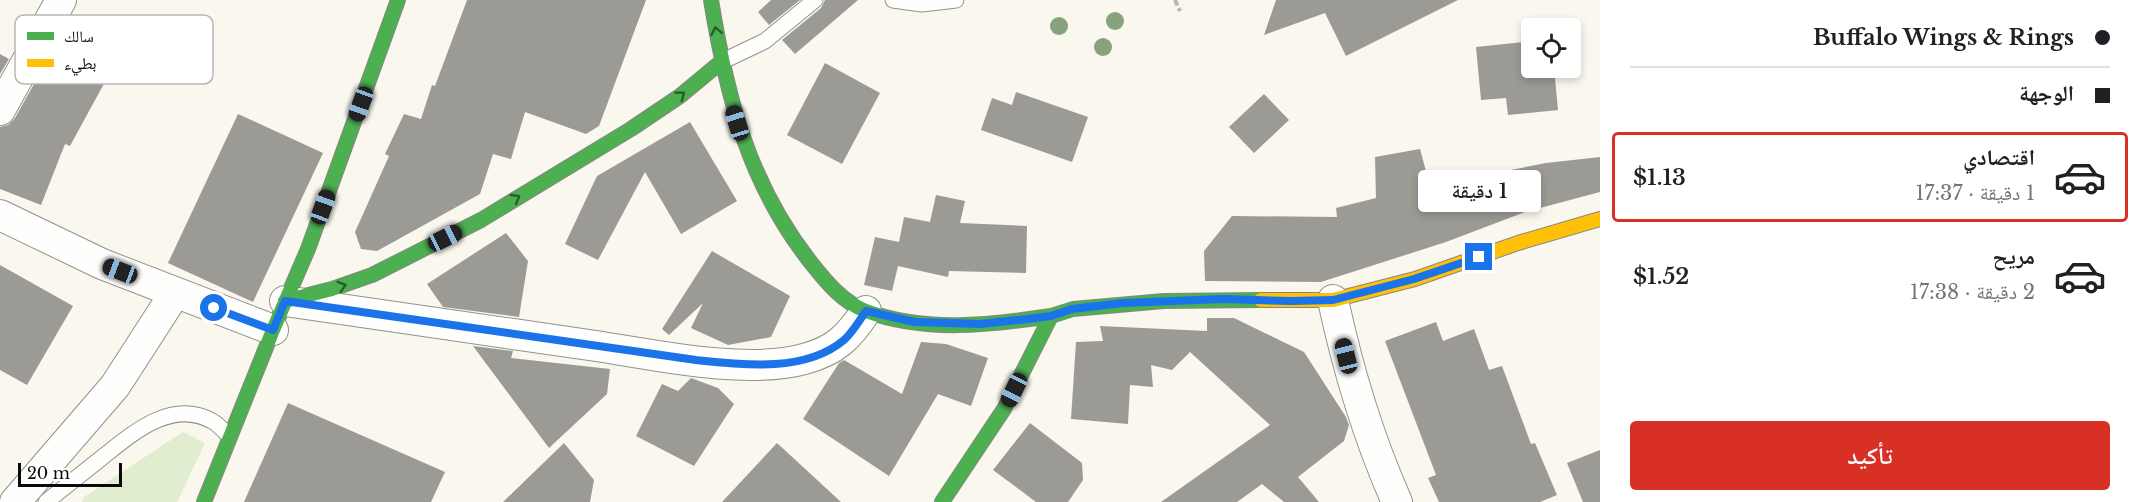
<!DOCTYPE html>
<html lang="ar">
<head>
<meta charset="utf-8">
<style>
  :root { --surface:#fff; --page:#f6f6f6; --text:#202124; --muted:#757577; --line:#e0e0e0; --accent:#d93025 }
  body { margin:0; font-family:"Libre Baskerville","Noto Naskh Arabic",serif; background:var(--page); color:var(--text); direction:rtl; height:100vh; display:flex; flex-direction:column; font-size:22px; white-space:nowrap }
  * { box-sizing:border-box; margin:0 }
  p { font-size:20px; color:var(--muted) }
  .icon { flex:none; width:33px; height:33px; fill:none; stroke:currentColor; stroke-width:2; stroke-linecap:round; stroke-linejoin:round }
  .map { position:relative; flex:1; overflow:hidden; direction:ltr }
  .drawer { display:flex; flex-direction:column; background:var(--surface); width:540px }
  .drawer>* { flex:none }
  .banner { display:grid; align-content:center; height:132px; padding:0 30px; background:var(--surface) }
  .buttons { position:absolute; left:1521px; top:18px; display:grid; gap:12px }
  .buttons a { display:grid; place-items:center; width:60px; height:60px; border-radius:6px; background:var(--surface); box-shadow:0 3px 9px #0003; font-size:30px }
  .scale { position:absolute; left:18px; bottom:15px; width:104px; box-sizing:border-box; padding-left:6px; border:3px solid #0a0a0a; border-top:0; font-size:16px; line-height:21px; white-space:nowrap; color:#0a0a0a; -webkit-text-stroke:4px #fff; paint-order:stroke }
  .end { position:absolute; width:27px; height:27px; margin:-14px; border:8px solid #1a73e8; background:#fff; box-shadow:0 0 0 3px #fff }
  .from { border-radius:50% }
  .bubble { position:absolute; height:42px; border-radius:6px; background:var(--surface); box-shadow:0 3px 9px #0003; font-size:20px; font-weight:600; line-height:42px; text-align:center; direction:rtl }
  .car { position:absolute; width:18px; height:36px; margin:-18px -9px; border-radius:8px; box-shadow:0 0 4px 2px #0007; background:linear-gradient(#222 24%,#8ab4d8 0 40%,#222 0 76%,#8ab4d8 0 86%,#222 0) }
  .banner b { display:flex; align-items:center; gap:21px; height:57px; font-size:22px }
  .banner b+b { border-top:2px solid var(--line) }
  .banner i { width:15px; height:15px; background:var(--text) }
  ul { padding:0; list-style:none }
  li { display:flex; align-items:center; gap:18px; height:90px; margin:0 12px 9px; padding:0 18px; border:3px solid transparent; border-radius:6px }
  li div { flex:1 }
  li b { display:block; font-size:22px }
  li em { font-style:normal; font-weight:600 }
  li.selected { border-color:var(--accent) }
  li>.icon { width:54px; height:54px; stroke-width:1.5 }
  .button { display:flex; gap:12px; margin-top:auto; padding:12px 30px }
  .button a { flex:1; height:69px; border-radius:6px; background:var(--accent); color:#fff; font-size:24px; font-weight:600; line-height:69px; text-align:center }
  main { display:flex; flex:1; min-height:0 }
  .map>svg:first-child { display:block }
  .green { fill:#e0edcf }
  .building { fill:#9c9a94 }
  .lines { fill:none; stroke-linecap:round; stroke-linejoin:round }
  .lane-casing { stroke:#92918d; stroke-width:17 }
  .street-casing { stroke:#92918d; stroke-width:32 }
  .fast-casing { stroke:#888783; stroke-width:16 }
  .slow-casing { stroke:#888783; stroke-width:16 }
  .path { stroke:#b7b6b5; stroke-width:4; stroke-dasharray:6 3; stroke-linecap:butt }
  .lane { stroke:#fefefc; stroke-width:15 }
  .street { stroke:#fefefc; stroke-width:30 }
  .fast { stroke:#4caf50; stroke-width:14 }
  .slow { stroke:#ffc107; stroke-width:14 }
  .tree { fill:#87a27d }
  .oneway { stroke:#2b5c2d }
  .route { stroke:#1a73e8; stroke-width:8 }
  .key { fill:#fff; stroke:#b6b6b6; stroke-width:1.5 }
  .key-label { font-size:16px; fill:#0a0a0a }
</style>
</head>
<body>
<main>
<section class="drawer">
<div class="banner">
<b><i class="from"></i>Buffalo Wings &amp; Rings</b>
<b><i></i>الوجهة</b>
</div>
<ul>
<li class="selected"><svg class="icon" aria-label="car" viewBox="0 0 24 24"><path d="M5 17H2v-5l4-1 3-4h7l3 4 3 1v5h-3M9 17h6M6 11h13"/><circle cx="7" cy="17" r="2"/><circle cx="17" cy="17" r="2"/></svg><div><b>اقتصادي</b><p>1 دقيقة · 17:37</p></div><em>$1.13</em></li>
<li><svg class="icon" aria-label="car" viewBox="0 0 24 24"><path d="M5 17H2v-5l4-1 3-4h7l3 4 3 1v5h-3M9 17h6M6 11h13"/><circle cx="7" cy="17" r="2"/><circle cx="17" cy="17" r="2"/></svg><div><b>مريح</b><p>2 دقيقة · 17:38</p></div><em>$1.52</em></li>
</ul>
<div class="button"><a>تأكيد</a></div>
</section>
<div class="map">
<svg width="1600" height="502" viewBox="0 0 1600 502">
  <rect width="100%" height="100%" fill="#f9f7ee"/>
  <path class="green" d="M183 432 205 443 177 502H82L84 497Z"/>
  <path class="building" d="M467 0H646L599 126 586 134 525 112 511 159 493 154 480 194 377 251 361 249 355 232 389 156 385 154 404 114 421 119 432 85 435 86Z
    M771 0H800L769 25 758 12Z
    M825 0H858L795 54 782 40 821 8Z
    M1276 0H1458L1346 56 1325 13 1264 35Z
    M83 39 118 58 70 146 65 144 41 205 0 189V127L8 125 15 118 39 75 43 77 58 49 73 57Z
    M1532 41V68H1554L1558 110 1508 115 1506 98 1481 100 1476 47Z
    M0 54 9 59 0 74Z
    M825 63 880 93 842 164 787 135Z
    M1016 92 1088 117 1072 162 981 130 992 98 1012 105Z
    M1264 94 1289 120 1254 153 1229 127Z
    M238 114 323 153 253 302 168 263Z
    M690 122 737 201 681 234 645 172 598 260 565 244 597 176Z
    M1420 149 1430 186 1546 163 1600 157V192L1525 212 1446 242 1321 282 1205 281 1204 251 1232 216 1337 217 1336 208 1376 198 1375 157Z
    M936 195 965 201 960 223 1027 226 1026 273 949 271 948 277 898 266 892 291 864 285 875 237 899 242 904 217 930 222Z
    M506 233 528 261 519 317 443 307 427 284Z
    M712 251 790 296 771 337 728 345 691 328 703 303 669 335 662 329Z
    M0 265 73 306 27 385 0 370Z
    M1207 318H1234L1304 352 1346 417 1349 425 1344 441 1298 477 1319 502H1284L1262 484 1237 502H1161L1270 425 1190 352 1172 370 1151 365 1153 387 1130 385 1128 424 1071 419 1076 342 1103 341 1100 326 1207 331Z
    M1436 322 1443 341 1474 329 1489 370 1502 366 1531 444 1535 443 1557 495 1540 502H1439L1428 478 1436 475 1385 341Z
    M921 342 946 344 988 358 971 406 938 394 889 476 803 419 839 363 844 360 902 394Z
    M473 346 513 351 511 358 610 369 607 394 549 448Z
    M691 378 718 388 734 404 694 466 636 436 662 384 678 391Z
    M288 403 445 472 431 502H244Z
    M1030 423 1082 463 1083 480 1068 502H1036L993 470Z
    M564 443 594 480 590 502H503Z
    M777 443 841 502H722Z
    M1600 450V502H1583L1567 463Z"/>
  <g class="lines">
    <g class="lane-casing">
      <path id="lane" d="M893 0 922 4 956 0
        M721 62 765 41 815 0
        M46 502C65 487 85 471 104 456 134 432 172 399 212 421 218 424 224 431 229 436"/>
    </g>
    <g class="street-casing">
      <path id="street" d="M0 110 61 0
        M0 215 102 264 273 330
        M1333 300C1348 370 1368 437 1397 502
        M285 301C389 316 492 331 596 346 655 355 747 375 804 359 835 351 849 337 866 311
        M15 502 115 386 175 293"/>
    </g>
    <g class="fast-casing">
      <path id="fast" d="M711 0C727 98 749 185 812 264 827 283 844 303 866 311 926 333 990 325 1051 316
        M285 301 332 289 372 275 481 220 631 129 680 96 721 62
        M204 502 273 330 308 249 398 0
        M942 502 1004 409 1051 316 1073 309 1164 301 1261 300"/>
    </g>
    <g class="slow-casing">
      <path id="slow" d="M1261 300H1333L1415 279 1518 243 1600 219"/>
    </g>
    <path class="path" d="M1175 0 1180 11"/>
    <use href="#lane" class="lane"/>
    <use href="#street" class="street"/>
    <use href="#fast" class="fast"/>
    <use href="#slow" class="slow"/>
  </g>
  <g class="tree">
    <circle cx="1115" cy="21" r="9"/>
    <circle cx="1059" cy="26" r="9"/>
    <circle cx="1103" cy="47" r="9"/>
  </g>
  <defs><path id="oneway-chevron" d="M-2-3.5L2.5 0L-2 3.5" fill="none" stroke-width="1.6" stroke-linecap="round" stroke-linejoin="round" transform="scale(1.5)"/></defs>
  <g class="oneway">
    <use href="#oneway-chevron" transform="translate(716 31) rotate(-101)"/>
    <use href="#oneway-chevron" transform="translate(681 95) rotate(-37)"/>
    <use href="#oneway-chevron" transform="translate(516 198) rotate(-31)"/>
    <use href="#oneway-chevron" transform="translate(342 286) rotate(-17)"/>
  </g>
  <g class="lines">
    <path class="route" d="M214 308 273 330 285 301 696 360C742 365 805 373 844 340 853 332 859 321 866 311L915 322 980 324 1028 319 1051 316 1072 309 1123 303 1223 299 1291 301 1333 300 1414 279 1479 257"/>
  </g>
  <rect x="15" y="15" width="198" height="69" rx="9" class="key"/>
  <rect x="27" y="32" width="27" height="8" fill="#4caf50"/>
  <rect x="27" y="59" width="27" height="8" fill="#ffc107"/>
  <g class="key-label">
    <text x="64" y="42">سالك</text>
    <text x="64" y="69">بطيء</text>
  </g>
</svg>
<div class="buttons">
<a><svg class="icon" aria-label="locate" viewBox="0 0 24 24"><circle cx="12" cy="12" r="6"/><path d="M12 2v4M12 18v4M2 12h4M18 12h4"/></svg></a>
</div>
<div class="scale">20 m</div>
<i class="end from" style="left:214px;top:308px"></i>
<i class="end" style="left:1479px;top:257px"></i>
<div class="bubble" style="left:1418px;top:170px;width:123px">1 دقيقة</div>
<i class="car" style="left:361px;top:104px;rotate:200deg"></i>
<i class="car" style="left:737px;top:123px;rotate:343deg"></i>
<i class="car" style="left:323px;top:207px;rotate:20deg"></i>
<i class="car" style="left:445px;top:238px;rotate:63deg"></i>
<i class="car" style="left:120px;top:271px;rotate:291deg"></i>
<i class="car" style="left:1346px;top:356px;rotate:346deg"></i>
<i class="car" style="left:1014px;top:390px;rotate:206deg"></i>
</div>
</main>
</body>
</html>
